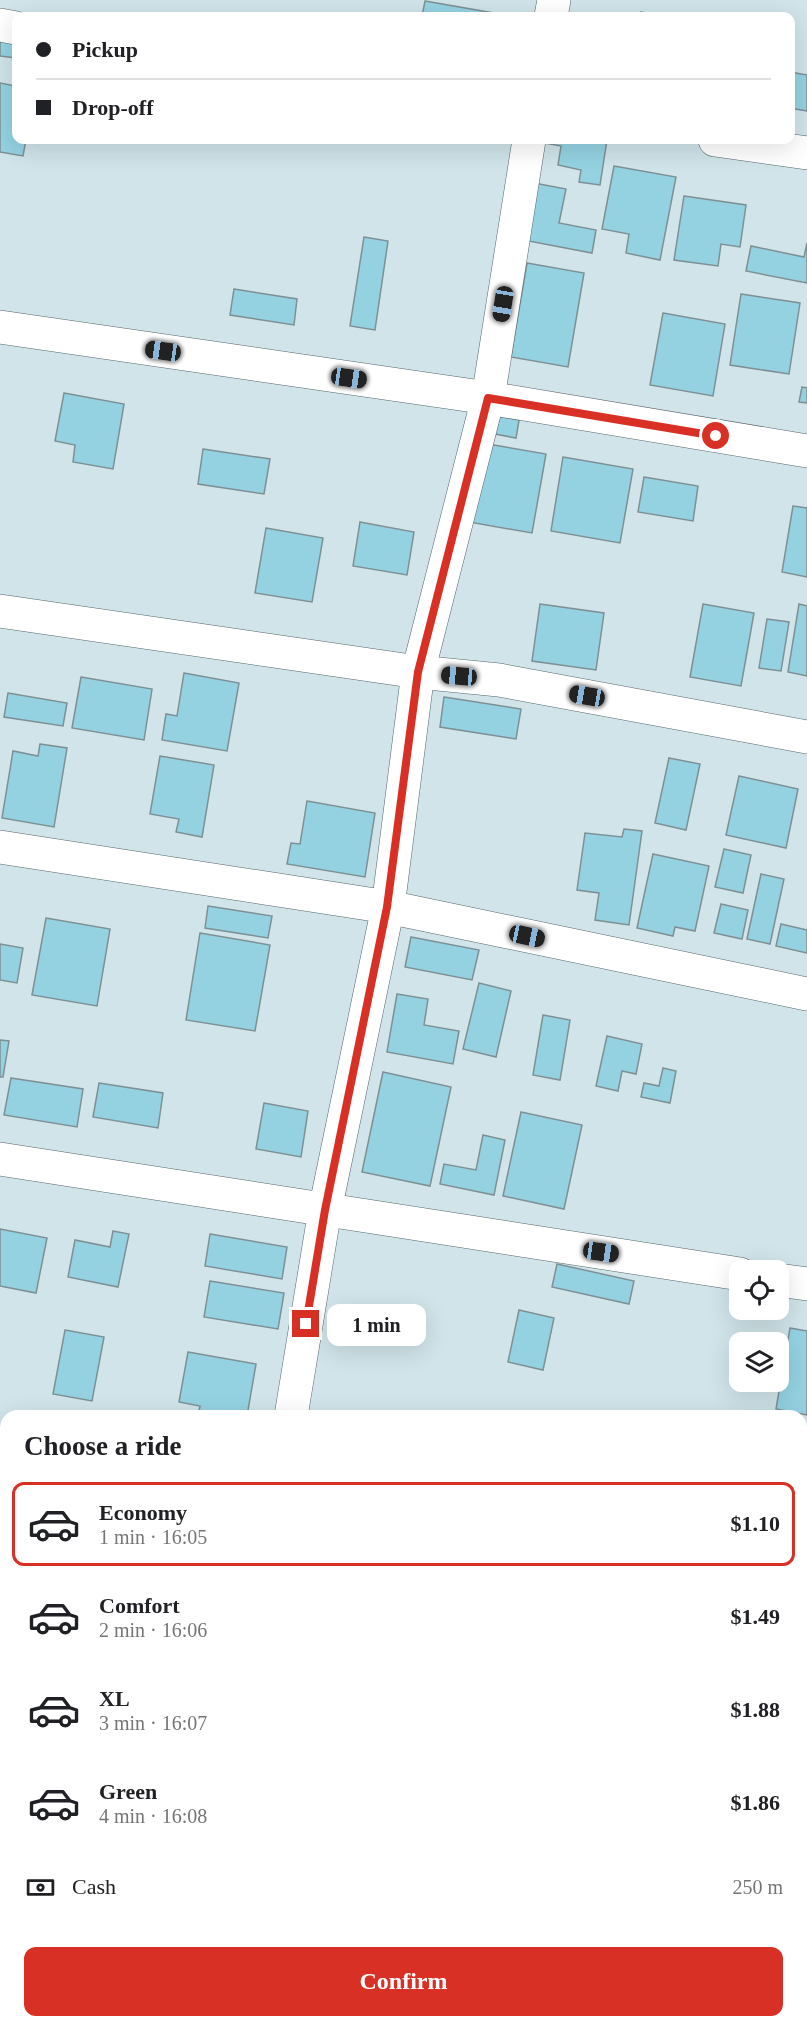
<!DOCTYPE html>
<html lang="en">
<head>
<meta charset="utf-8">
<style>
  :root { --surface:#fff; --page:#f2f2f2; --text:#202124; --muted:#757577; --line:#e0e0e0; --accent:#d93025 }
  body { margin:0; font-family:"Times New Roman",serif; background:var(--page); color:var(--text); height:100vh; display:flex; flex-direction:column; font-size:22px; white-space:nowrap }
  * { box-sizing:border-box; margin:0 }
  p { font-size:20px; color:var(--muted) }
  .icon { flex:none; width:33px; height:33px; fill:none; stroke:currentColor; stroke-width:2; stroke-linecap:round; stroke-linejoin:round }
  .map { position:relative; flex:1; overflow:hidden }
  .side { position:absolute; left:0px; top:1410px; width:807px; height:618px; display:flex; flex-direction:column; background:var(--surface); border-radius:18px 18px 0 0; box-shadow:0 6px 24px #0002 }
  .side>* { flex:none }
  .top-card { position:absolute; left:12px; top:12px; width:783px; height:132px; border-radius:12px; box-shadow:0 6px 24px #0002; display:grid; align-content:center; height:132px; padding:0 24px; background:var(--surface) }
  .buttons { position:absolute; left:729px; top:1260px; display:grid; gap:12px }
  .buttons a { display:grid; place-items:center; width:60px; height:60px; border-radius:12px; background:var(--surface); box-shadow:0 6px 24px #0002; font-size:30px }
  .end { position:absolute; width:27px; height:27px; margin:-14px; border:8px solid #d93025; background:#fff; box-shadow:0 0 0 3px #fff }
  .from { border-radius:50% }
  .bubble { position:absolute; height:42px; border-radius:12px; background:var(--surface); box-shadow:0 6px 24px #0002; font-size:20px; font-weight:800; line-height:42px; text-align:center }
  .car { position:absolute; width:18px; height:36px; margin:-18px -9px; border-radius:8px; box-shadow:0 0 4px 2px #0007; background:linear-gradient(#222 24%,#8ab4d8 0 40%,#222 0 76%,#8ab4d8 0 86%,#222 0) }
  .top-card b { display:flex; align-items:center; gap:21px; height:57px; font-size:22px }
  .top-card b+b { border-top:2px solid var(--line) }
  .top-card i { width:15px; height:15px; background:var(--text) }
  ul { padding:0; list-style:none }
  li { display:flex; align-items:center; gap:18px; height:84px; margin:0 12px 9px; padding:0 12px; border:3px solid transparent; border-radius:12px }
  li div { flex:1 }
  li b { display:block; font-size:22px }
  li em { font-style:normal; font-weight:800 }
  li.selected { border-color:var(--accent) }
  li>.icon { width:54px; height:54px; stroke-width:1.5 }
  h2 { padding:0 24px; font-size:27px; line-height:72px }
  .pay { display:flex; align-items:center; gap:15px; height:66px; padding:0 24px; font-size:22px }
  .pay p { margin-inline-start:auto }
  .action { display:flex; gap:12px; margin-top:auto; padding:12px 24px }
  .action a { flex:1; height:69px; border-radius:12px; background:var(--accent); color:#fff; font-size:24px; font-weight:800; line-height:69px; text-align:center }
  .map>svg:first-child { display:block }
  .building { fill:#94d2e2; stroke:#7e9095; stroke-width:1.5 }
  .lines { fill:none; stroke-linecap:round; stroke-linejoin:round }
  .minor-casing { stroke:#55666b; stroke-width:34 }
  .minor { stroke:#fff; stroke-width:33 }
  .route { stroke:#d93025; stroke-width:8 }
</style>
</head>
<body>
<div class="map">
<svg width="807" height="2028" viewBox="0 0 807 2028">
  <rect width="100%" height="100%" fill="#d0e4e9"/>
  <path class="building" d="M425 1 505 15V16H422Z
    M641 12 656 15V16H640Z
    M0 34 16 37V58L0 56Z
    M790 72 807 75V111L790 108Z
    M0 83 16 86V140H26L23 156 0 152Z
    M535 140H607L600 185 579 182 581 170 558 165 561 146 534 141Z
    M614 166 676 177 660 260 626 253 629 234 602 229Z
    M529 182 566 189 559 223 596 230 592 253 518 239Z
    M684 196 746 205 740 247 721 244 718 266 674 260Z
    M364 237 388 241 375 330 350 326Z
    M807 243V283L746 271 751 246 804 257Z
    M527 263 584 273 568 367 511 357Z
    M234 289 297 299 294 325 230 315Z
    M741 294 800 303 789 374 730 365Z
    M663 313 725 324 713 396 650 385Z
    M802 387 807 388V403L799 402Z
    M64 393 124 404 113 469 73 462 75 445 55 441Z
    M487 414 519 420 516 438 484 432Z
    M482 443 546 454 532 533 469 522Z
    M203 449 270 459 264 494 198 484Z
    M563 457 633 469 620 543 551 531Z
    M644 477 698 486 693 521 638 512Z
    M793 506 807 508V577L782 572Z
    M360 522 414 532 407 575 353 566Z
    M266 528 323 538 312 602 255 593Z
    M540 604 604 613 596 670 532 661Z
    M703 604 754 613 741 686 690 677Z
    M799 604 807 606V676L788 672Z
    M767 619 789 622 781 671 759 668Z
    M184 673 239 683 227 751 162 740 166 714 177 716Z
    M81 677 152 689 144 740 72 728Z
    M8 693 67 703 63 726 4 717Z
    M444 697 521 709 516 739 440 727Z
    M40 744 67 748 54 827 2 818 13 751 38 756Z
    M160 756 214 765 202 837 176 832 179 819 150 814Z
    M669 758 700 764 686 830 655 823Z
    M739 776 798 789 786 848 726 835Z
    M307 801 375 813 365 877 287 864 291 843 300 844Z
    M624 829 642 831 629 925 595 920 599 893 577 890 585 833 622 837Z
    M724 849 751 855 743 893 715 887Z
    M653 854 709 866 695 931 675 927 673 936 637 928Z
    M761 874 784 879 770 944 747 939Z
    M721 904 748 910 742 939 714 933Z
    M208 906 272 916 268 938 205 928Z
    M46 918 110 929 97 1006 32 995Z
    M781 924 807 930V953L776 946Z
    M200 933 270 945 255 1031 186 1020Z
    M411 937 479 950 472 980 405 967Z
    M0 944 23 948 17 983 0 980Z
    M479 983 511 991 496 1057 463 1049Z
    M397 994 428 999 424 1025 459 1031 453 1064 387 1052Z
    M543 1015 570 1020 560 1080 533 1075Z
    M607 1036 642 1044 636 1074 622 1071 618 1091 596 1086Z
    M0 1040 9 1041 3 1077H0Z
    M663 1068 676 1071 670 1103 641 1097 644 1083 659 1086Z
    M383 1072 451 1087 430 1186 362 1172Z
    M11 1078 83 1089 77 1127 4 1115Z
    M99 1083 163 1093 158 1128 93 1117Z
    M264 1103 308 1111 301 1157 256 1149Z
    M521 1112 582 1125 564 1209 503 1196Z
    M483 1135 505 1140 494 1195 440 1184 444 1164 476 1170Z
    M0 1229 47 1238 36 1293 0 1286Z
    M113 1231 129 1234 118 1287 68 1277 75 1240 110 1247Z
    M210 1234 287 1247 282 1279 205 1266Z
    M557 1264 634 1281 629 1304 552 1287Z
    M210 1281 284 1293 278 1329 204 1317Z
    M519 1310 554 1318 543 1370 508 1362Z
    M790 1328 807 1331V1415L776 1409Z
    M65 1330 104 1337 92 1401 53 1394Z
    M188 1352 256 1364 247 1416H198L200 1406 179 1402Z
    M549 1411 571 1416H548Z
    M801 1455 807 1456V1539L801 1538Z
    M803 1764 807 1765V1835L801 1834V1777Z
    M0 1927 6 1928V1950L0 1977Z
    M125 2022H160L158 2028Z"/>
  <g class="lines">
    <g class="minor-casing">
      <path id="minor" d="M551 16 554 0
        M0 25 16 28
        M715 140 807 153
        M0 327 488 398 807 451
        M0 611 418 672 499 680 807 737
        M0 847 388 907 807 994
        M0 1159 740 1274
        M778 1280 807 1284
        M291 1416 325 1210 388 907 418 672 488 398 529 140
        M0 1442H6
        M0 1763 6 1764
        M801 1886 807 1887
        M216 2028 217 2022"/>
    </g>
    <use href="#minor" class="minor"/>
  </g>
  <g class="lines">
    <path class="route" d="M306 1324 325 1210 387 907 418 672 488 398 716 436"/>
  </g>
</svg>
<div class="buttons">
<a><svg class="icon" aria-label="locate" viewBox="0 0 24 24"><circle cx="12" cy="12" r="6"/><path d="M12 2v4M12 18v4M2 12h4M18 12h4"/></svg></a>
<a><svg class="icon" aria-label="layers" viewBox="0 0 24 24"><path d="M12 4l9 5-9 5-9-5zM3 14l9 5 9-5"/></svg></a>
</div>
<i class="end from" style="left:716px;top:436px"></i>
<i class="end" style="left:306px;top:1324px"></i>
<div class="bubble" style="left:327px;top:1304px;width:99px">1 min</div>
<i class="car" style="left:503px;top:304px;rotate:189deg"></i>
<i class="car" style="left:163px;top:351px;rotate:278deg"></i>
<i class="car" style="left:349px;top:378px;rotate:98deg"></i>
<i class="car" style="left:459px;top:676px;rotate:275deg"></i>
<i class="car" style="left:587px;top:696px;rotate:280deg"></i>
<i class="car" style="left:527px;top:936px;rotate:102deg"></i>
<i class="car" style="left:601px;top:1252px;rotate:98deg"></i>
<div class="top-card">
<b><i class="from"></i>Pickup</b>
<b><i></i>Drop-off</b>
</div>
<section class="side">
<h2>Choose a ride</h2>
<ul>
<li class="selected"><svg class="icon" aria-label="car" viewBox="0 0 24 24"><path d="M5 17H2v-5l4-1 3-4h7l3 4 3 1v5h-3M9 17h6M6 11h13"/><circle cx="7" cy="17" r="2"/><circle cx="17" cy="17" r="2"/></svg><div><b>Economy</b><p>1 min · 16:05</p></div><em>$1.10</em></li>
<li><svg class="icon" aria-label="car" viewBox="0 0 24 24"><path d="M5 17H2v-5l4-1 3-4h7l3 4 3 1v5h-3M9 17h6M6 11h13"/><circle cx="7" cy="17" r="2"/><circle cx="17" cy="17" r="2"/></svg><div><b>Comfort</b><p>2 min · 16:06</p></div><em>$1.49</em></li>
<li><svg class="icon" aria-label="car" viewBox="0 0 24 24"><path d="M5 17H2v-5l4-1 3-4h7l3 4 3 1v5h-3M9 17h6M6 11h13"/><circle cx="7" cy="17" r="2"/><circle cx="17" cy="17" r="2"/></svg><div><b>XL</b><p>3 min · 16:07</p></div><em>$1.88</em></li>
<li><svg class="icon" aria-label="car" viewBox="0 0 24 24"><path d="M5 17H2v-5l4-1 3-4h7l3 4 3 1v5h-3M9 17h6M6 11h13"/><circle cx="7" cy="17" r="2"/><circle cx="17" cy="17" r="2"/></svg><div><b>Green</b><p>4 min · 16:08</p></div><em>$1.86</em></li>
</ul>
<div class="pay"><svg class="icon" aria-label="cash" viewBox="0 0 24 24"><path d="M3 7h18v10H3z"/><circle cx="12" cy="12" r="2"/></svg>Cash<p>250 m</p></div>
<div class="action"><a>Confirm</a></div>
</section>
</div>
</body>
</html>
